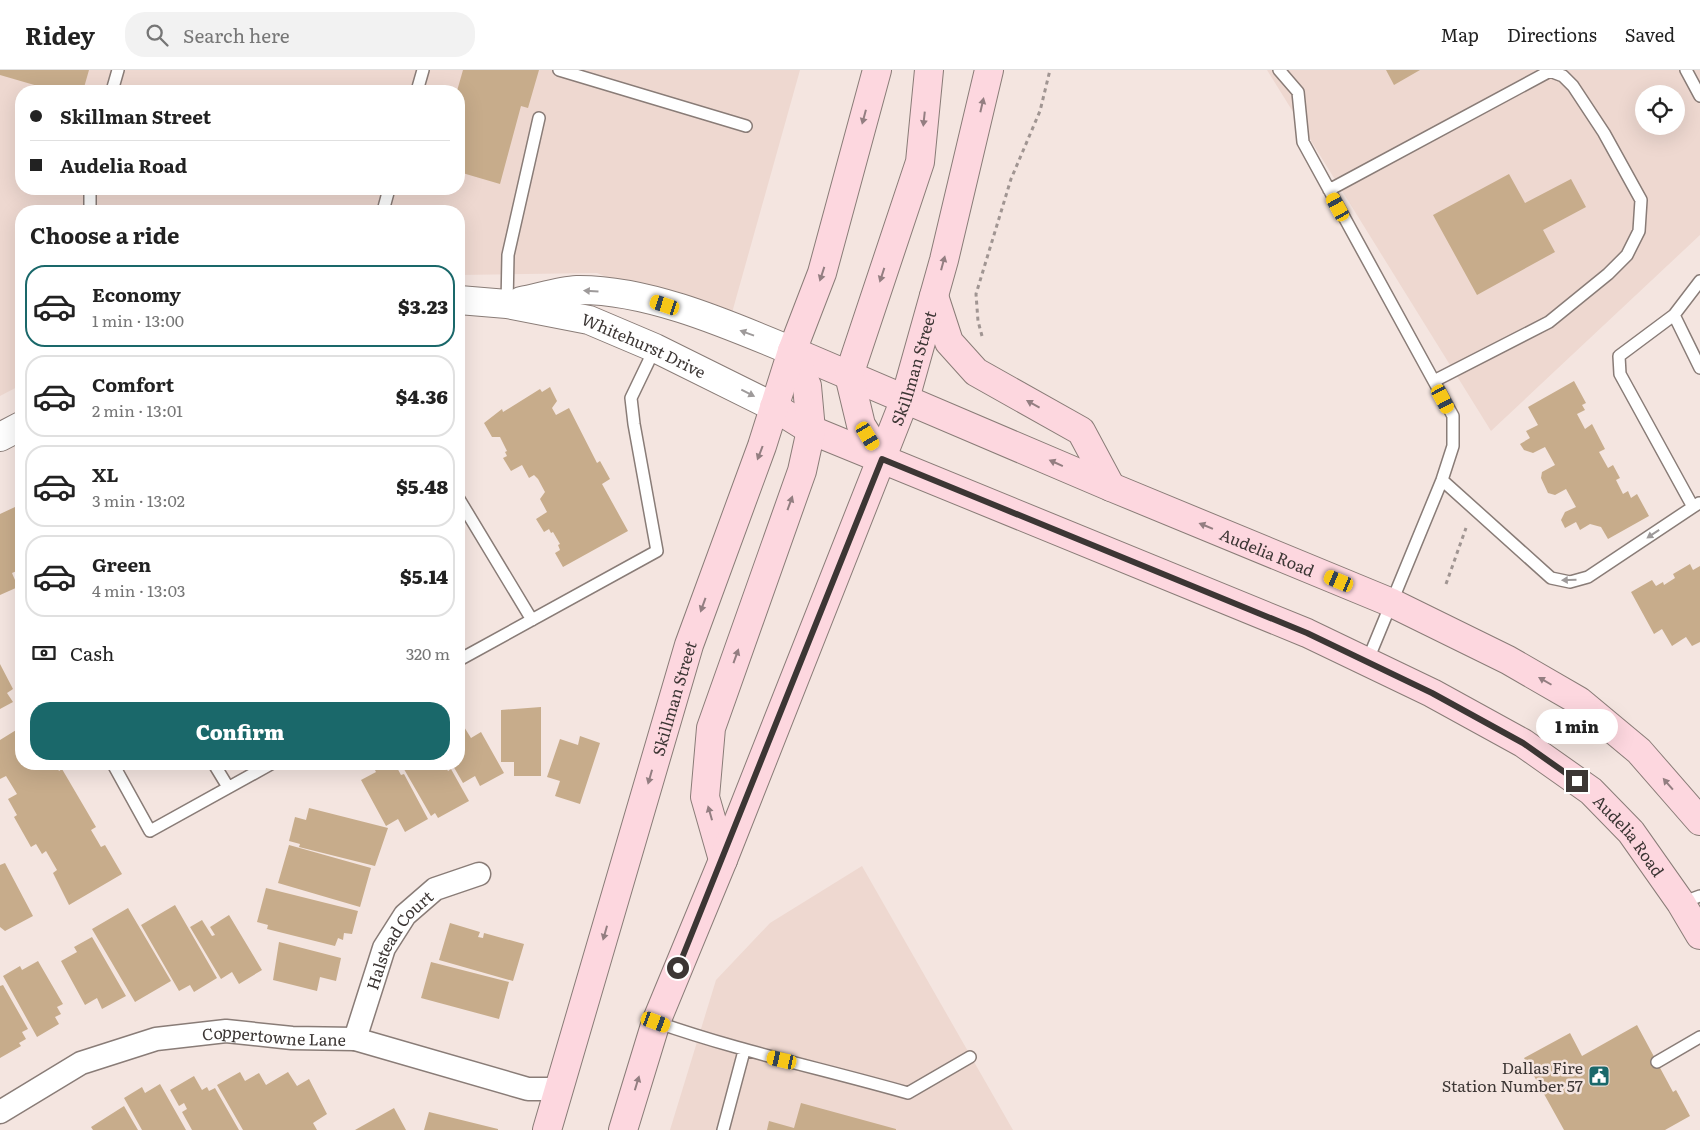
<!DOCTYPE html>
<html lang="en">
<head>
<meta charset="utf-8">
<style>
  :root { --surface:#fff; --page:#f2f2f2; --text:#222; --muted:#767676; --line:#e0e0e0; --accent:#1a686a }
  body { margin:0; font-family:Literata,serif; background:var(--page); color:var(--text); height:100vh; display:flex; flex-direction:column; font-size:19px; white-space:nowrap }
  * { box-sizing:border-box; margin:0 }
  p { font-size:16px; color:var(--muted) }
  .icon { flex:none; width:28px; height:28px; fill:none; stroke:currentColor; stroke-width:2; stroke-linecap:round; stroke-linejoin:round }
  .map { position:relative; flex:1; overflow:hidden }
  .panel { position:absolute; left:15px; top:135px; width:450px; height:565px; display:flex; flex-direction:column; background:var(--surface); border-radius:20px; box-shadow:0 5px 20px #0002 }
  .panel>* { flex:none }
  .guide { position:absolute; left:15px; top:15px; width:450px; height:110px; border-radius:20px; box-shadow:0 5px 20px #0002; display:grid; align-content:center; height:110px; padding:0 15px; background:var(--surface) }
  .tools { position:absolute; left:1635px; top:15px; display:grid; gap:10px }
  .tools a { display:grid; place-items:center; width:50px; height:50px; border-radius:50%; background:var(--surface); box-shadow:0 5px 20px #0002; font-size:25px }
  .end { position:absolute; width:22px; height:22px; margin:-11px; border:6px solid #3c3634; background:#fff; box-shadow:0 0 0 2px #fff }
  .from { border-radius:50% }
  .bubble { position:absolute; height:35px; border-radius:18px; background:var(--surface); box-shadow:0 5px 20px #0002; font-size:16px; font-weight:800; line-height:35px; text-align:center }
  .car { position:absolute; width:15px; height:30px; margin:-15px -8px; border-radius:6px; box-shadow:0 0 4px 1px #0007; background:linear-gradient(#f5c518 24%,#345 0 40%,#f5c518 0 76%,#345 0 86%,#f5c518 0) }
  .guide b { display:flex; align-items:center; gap:18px; height:48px; font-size:19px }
  .guide b+b { border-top:1px solid var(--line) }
  .guide i { width:12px; height:12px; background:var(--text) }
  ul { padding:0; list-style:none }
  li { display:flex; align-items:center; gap:15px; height:82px; margin:0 10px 8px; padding:0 5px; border:2px solid var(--line); border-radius:20px }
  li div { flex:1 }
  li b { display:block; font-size:19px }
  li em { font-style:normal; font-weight:800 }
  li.selected { border-color:var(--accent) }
  li>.icon { width:45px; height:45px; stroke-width:1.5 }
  h2 { padding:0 15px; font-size:22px; line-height:60px }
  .pay { display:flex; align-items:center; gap:12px; height:55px; padding:0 15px; font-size:19px }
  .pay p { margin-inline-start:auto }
  .primary-button { display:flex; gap:10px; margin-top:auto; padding:10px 15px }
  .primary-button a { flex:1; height:58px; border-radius:20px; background:var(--accent); color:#fff; font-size:20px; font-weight:800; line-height:58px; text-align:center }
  header { display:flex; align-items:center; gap:30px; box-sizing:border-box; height:70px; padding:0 25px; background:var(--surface); border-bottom:1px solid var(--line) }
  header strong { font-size:24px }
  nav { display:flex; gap:28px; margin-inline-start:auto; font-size:18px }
  .search { width:350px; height:45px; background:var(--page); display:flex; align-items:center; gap:12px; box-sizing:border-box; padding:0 18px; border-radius:20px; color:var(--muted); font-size:19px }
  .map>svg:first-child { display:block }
  .built { fill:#eed8d0; fill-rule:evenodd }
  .building { fill:#c7ac8b }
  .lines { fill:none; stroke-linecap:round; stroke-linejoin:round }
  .service-casing { stroke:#897c77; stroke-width:14 }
  .minor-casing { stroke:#897c77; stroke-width:25 }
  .tertiary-casing { stroke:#897c77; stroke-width:30 }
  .secondary-casing { stroke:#897c77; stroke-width:30 }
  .path { stroke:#a09592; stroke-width:3; stroke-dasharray:4 4; stroke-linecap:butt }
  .service { stroke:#fff; stroke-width:11 }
  .minor { stroke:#fff; stroke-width:22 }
  .tertiary { stroke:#fff; stroke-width:28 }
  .secondary { stroke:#fdd7df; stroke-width:28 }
  .oneway { fill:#937e81 }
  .oneway2 { fill:#9e9a9a }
  .route { stroke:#3c3634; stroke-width:6 }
  .labels { text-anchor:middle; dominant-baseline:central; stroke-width:5; stroke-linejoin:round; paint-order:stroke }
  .street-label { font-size:16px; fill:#3c3634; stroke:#f4e5e0 }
  .poi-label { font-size:16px; fill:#3c3634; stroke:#f4e5e0; text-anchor:end }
</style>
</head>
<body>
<header>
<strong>Ridey</strong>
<div class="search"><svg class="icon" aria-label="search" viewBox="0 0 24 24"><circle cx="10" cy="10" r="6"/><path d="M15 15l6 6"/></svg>Search here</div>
<nav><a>Map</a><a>Directions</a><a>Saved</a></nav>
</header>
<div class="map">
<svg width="1700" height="1060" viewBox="0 0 1700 1060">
  <rect width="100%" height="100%" fill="#f4e5e0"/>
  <path class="built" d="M0 0H800L728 257 597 203 459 205V141H21V315L0 326ZM21 21H459V119H21Z
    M1267 0H1700V165L1491 361ZM1644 24H1676V56H1644Z
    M862 796 1013 1060H670L716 910 770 853Z"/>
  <path class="building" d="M0 0H89L83 21H55L0 5Z
    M463 0H539L528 38 521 36 500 114 459 102 457 21Z
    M1386 0H1420L1394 15Z
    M1509 104 1525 133 1571 109 1586 137 1543 160 1555 182 1477 225 1433 145Z
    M1574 311 1586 333 1582 335 1585 340 1577 344 1585 359 1592 354 1605 379 1599 382 1608 398 1613 395 1620 408 1616 410 1623 424 1628 421 1631 428 1637 424 1649 446 1608 469 1601 457 1590 454 1580 460 1576 452 1565 458 1561 450 1565 442 1576 437 1566 419 1555 425 1548 423 1541 408 1542 402 1555 395 1545 377 1533 383 1524 380 1520 374 1530 368 1526 361 1538 355 1528 337Z
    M550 317 557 331 552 338 556 345 569 338 597 393 600 391 610 409 602 414 628 461 563 497 555 483 560 480 558 475 560 474 553 462 551 463 549 459 544 462 536 449 547 442 540 429 545 422 538 409 534 405 529 408 522 395 511 401 503 388 507 386 505 382 507 381 500 367H492L484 353 502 339 503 342 540 319 542 322Z
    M15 437 17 440 21 438V505L19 500 12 503 18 517 0 525V444Z
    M1690 494 1693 500 1700 496V572L1692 576 1686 567 1672 576 1662 559 1654 564 1631 522 1652 510 1656 516 1663 512 1664 515 1675 508 1673 504Z
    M0 594 13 619 7 623 13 632 0 639Z
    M541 637V706H514V692H501V640Z
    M461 652 471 668 481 662 504 703 480 716 475 706 463 713 452 694H459V653Z
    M21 657V694H55L59 701 62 699 96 757 91 760 101 777 105 775 122 804 69 835 53 803 57 800 46 781 42 784 36 774 31 777 14 747 17 745 8 729 17 724 6 706 0 709V670Z
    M580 666 600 673 580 734 555 726 560 711 547 707 560 669 578 675Z
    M376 694H395L401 705 404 704 428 749 405 762 398 749 386 756 361 710 376 702 373 696Z
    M401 694H444L448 701 451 699 469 731 438 748 435 743 431 746Z
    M309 738 388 758 375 796 299 777 300 774 289 771 295 747 306 750Z
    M289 775 371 798 360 837 278 813Z
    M5 793 33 846 5 861 0 857V795Z
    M266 818 358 841 352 864 344 863 343 870 338 868 335 876 267 859 268 855 257 852Z
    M175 835 217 908 194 922 190 915 179 921 141 855Z
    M128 838 171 911 135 932 92 859Z
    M229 845 262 900 239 914 232 902 221 909 190 857 202 850 212 866 215 865 210 857Z
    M450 853 480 862 478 867 483 868 484 863 524 874 513 911 439 890Z
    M92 867 126 926 102 939 97 928 85 935 61 891 77 882 74 877Z
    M279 872 341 888 336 911 320 907 317 921 273 910Z
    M38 891 63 934 57 937 61 944 55 947 59 954 37 967 3 906 20 896 22 900Z
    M431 892 509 912 499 949 421 928Z
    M3 915 28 959 22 962 26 969 19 973 21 976 0 988V916Z
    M1637 955 1673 1022 1676 1020 1690 1046 1665 1060H1564L1524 988 1570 963 1582 986Z
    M240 1002 245 1011 259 1003 266 1015 288 1002 297 1016 309 1009 327 1044 313 1053 317 1060H243L217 1015Z
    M194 1006 202 1020 207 1017 209 1021 215 1018 239 1060H192L182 1042 187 1039 184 1033 179 1036 170 1020Z
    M160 1014 186 1060H142L124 1028 142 1017 145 1023Z
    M801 1033 896 1059V1060H767L769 1051 794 1058Z
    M124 1036 138 1060H93L91 1057Z
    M394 1038 406 1060H355Z
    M429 1042 498 1059V1060H424Z"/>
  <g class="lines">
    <g class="service-casing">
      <path id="service" d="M559 0 746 56
        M1279 0 1298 22 1303 72 1453 346V376L1442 410 1367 592
        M1686 0 1700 26
        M112 21 118 0
        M417 21 423 0
        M90 119V141
        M1329 120 1550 1 1563 6 1573 16 1604 63 1641 130 1639 161 1627 185 1608 204 1549 252 1434 311
        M383 141 389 119
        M507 234 508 185 539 48
        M1674 245 1700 298
        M1442 410 1551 508 1570 512 1588 507 1693 437
        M459 429 532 550
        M1699 433 1693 437 1620 304 1619 286 1674 245 1700 211
        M459 590 657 481 634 354 631 328 655 278
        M113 694 150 761 271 694
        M214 694 228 717
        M1681 833 1700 826
        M656 952C738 981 824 999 908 1023L970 987
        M1657 992 1700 967
        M723 1060 744 981"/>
    </g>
    <g class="minor-casing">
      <g id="minor">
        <path id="s1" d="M355 969 384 878 405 845 435 819 479 804"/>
        <path id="s2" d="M0 1042 81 993 156 969 226 961 292 968 355 969 528 1019H559"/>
      </g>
    </g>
    <g class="tertiary-casing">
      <g id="tertiary">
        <path id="s3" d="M459 230 507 234 589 250 655 278 774 337"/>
        <path d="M521 231C538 228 559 221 577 220 647 219 727 254 792 281"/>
        <path d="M0 367 21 356"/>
      </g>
    </g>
    <g class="secondary-casing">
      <g id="secondary">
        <path d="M934 226 949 272 976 302 1081 361 1111 417"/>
        <path id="s4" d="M792 281 1111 417 1392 533 1508 590 1579 631 1639 681 1700 751"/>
        <path id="s5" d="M774 337 811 360 1307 563 1432 623 1523 673 1591 721 1631 762 1681 833 1700 865"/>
        <path d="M882 389 861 355 849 305 920 92 929 0"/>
        <path d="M723 790 705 727 711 658 802 401 811 360 807 316 792 281"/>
        <path id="s6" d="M547 1060 689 575 762 376 792 281 822 203 877 0"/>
        <path id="s7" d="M623 1060 656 952 723 790 905 329 944 190 989 0"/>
      </g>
    </g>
    <path class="path" d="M982 266 978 251 976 224 1011 109 1040 41 1050 0
      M1446 514 1466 458"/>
    <use href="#service" class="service"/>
    <use href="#minor" class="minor"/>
    <use href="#tertiary" class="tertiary"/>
    <use href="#secondary" class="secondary"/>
  </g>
  <defs><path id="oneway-solid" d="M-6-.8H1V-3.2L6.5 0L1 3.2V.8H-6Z" transform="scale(1.25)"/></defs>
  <g class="oneway">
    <use href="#oneway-solid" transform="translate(982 35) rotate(-77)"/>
    <use href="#oneway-solid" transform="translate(864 47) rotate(105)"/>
    <use href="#oneway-solid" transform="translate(924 49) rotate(96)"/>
    <use href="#oneway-solid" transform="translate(943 193) rotate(-75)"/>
    <use href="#oneway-solid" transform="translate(822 204) rotate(108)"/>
    <use href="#oneway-solid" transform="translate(882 205) rotate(108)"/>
    <use href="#oneway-solid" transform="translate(1033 334) rotate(-151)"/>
    <use href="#oneway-solid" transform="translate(760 383) rotate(111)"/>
    <use href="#oneway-solid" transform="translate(1056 393) rotate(-156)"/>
    <use href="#oneway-solid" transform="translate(790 433) rotate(-70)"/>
    <use href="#oneway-solid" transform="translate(1206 456) rotate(-158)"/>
    <use href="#oneway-solid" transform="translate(703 535) rotate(110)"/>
    <use href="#oneway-solid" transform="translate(736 586) rotate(-70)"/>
    <use href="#oneway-solid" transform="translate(1545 611) rotate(-150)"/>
    <use href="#oneway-solid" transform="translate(650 707) rotate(106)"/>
    <use href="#oneway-solid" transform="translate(1668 714) rotate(-131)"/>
    <use href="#oneway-solid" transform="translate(710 743) rotate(-106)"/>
    <use href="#oneway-solid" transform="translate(605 863) rotate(106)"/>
    <use href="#oneway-solid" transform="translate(637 1013) rotate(-73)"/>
  </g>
  <g class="oneway2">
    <use href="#oneway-solid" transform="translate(591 221) rotate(-176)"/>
    <use href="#oneway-solid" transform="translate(747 263) rotate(-160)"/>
    <use href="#oneway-solid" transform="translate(748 323) rotate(27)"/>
    <use href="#oneway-solid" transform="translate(1653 464) rotate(146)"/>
    <use href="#oneway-solid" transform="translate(1569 510) rotate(178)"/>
  </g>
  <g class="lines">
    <path class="route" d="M678 898 882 389 1307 563 1432 623 1523 673 1577 711"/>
  </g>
  <defs>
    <g id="civic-square" transform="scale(1.125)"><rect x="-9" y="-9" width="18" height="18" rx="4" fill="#1a686a" stroke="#f4e5e0"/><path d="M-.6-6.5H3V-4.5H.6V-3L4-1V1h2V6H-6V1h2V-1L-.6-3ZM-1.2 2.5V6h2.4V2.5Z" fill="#fff"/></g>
  </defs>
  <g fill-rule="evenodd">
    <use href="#civic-square" x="1599" y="1006"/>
  </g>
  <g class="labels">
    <g class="street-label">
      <text stroke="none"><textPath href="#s3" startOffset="192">Whitehurst Drive</textPath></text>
      <text stroke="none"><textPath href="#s7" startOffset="816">Skillman Street</textPath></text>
      <text stroke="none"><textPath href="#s4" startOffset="516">Audelia Road</textPath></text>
      <text stroke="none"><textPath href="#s6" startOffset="450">Skillman Street</textPath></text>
      <text stroke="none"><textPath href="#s5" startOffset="964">Audelia Road</textPath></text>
      <text stroke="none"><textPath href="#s1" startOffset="110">Halstead Court</textPath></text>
      <text stroke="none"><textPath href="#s2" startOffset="292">Coppertowne Lane</textPath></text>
    </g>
    <g class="poi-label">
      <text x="1583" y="997">Dallas Fire<tspan x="1583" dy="18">Station Number 57</tspan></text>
    </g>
  </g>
</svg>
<div class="tools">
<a><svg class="icon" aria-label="locate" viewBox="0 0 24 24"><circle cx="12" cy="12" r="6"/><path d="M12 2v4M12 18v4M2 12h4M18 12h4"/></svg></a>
</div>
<i class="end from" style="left:678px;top:898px"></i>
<i class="end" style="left:1577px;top:711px"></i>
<div class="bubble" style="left:1536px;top:639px;width:82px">1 min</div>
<i class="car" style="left:1338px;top:137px;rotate:331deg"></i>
<i class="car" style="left:665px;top:235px;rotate:288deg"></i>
<i class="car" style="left:1443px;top:329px;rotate:152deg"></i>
<i class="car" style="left:868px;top:366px;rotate:149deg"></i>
<i class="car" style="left:1339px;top:511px;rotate:293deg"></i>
<i class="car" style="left:656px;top:952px;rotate:110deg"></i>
<i class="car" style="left:782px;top:990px;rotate:283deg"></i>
<div class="guide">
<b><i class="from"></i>Skillman Street</b>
<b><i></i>Audelia Road</b>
</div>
<section class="panel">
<h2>Choose a ride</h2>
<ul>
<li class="selected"><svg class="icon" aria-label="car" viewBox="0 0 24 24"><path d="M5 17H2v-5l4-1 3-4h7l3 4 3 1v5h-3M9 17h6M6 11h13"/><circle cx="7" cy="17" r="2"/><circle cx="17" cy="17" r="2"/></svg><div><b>Economy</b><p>1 min · 13:00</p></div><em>$3.23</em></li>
<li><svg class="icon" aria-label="car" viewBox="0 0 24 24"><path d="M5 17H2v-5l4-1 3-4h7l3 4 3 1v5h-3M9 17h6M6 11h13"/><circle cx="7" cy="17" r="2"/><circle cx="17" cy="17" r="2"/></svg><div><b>Comfort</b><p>2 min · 13:01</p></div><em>$4.36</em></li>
<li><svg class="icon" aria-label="car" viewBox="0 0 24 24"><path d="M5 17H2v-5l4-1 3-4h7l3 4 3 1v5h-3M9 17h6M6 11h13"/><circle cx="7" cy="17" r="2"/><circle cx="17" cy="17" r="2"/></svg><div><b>XL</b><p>3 min · 13:02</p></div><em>$5.48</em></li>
<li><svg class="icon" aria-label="car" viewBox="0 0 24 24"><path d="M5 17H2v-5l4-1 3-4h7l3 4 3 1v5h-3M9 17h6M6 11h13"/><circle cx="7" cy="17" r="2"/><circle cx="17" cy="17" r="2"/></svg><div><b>Green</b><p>4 min · 13:03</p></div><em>$5.14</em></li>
</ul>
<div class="pay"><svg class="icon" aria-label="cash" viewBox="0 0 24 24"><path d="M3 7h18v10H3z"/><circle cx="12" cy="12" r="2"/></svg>Cash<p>320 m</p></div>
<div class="primary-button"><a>Confirm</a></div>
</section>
</div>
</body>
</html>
